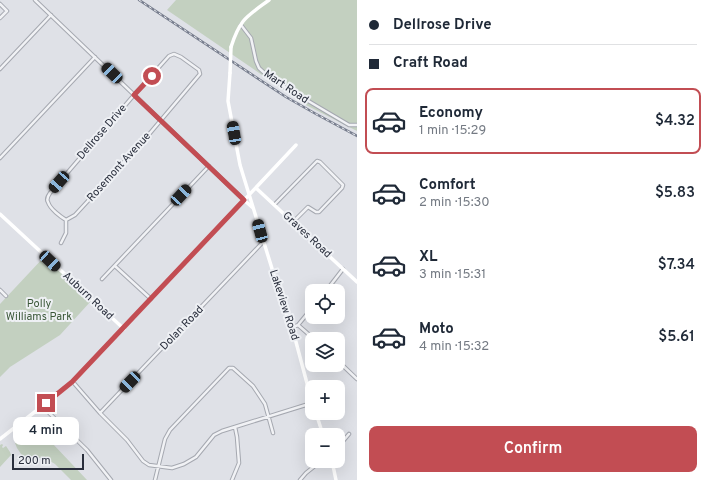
<!DOCTYPE html>
<html lang="en">
<head>
<meta charset="utf-8">
<style>
  :root { --surface:#fff; --page:#f2f2f3; --text:#1f2937; --muted:#747a83; --line:#e0e1e3; --accent:#c24d53 }
  body { margin:0; font-family:Overpass,sans-serif; background:var(--page); color:var(--text); height:100vh; display:flex; flex-direction:column; font-size:15px; white-space:nowrap }
  * { box-sizing:border-box; margin:0 }
  p { font-size:13px; color:var(--muted) }
  .icon { flex:none; width:22px; height:22px; fill:none; stroke:currentColor; stroke-width:2; stroke-linecap:round; stroke-linejoin:round }
  .map { position:relative; flex:1; overflow:hidden }
  .side { display:flex; flex-direction:column; background:var(--surface); width:352px }
  .side>* { flex:none }
  .hud { display:grid; align-content:center; height:88px; padding:0 12px; background:var(--surface) }
  .fabs { position:absolute; left:305px; top:284px; display:grid; gap:8px }
  .fabs a { display:grid; place-items:center; width:40px; height:40px; border-radius:8px; background:var(--surface); box-shadow:0 4px 16px #0002; font-size:20px }
  .scale { position:absolute; left:12px; bottom:10px; width:72px; box-sizing:border-box; padding-left:4px; border:2px solid #292e3c; border-top:0; font-size:11px; line-height:14px; white-space:nowrap; color:#292e3c; -webkit-text-stroke:3px #eef0f4; paint-order:stroke }
  .end { position:absolute; width:18px; height:18px; margin:-9px; border:5px solid #c24d53; background:#fff; box-shadow:0 0 0 2px #fff }
  .from { border-radius:50% }
  .bubble { position:absolute; height:28px; border-radius:8px; background:var(--surface); box-shadow:0 4px 16px #0002; font-size:13px; font-weight:600; line-height:28px; text-align:center }
  .car { position:absolute; width:12px; height:24px; margin:-12px -6px; border-radius:5px; box-shadow:0 0 3px 1px #0007; background:linear-gradient(#222 24%,#8ab4d8 0 40%,#222 0 76%,#8ab4d8 0 86%,#222 0) }
  .hud b { display:flex; align-items:center; gap:14px; height:38px; font-size:15px }
  .hud b+b { border-top:1px solid var(--line) }
  .hud i { width:10px; height:10px; background:var(--text) }
  ul { padding:0; list-style:none }
  li { display:flex; align-items:center; gap:12px; height:66px; margin:0 8px 6px; padding:0 4px; border:2px solid transparent; border-radius:8px }
  li div { flex:1 }
  li b { display:block; font-size:15px }
  li em { font-style:normal; font-weight:600 }
  li.active { border-color:var(--accent) }
  li>.icon { width:36px; height:36px; stroke-width:1.5 }
  .action { display:flex; gap:8px; margin-top:auto; padding:8px 12px }
  .action a { flex:1; height:46px; border-radius:8px; background:var(--accent); color:#fff; font-size:16px; font-weight:600; line-height:46px; text-align:center }
  main { display:flex; flex:1; min-height:0 }
  .map>svg:first-child { display:block }
  .green { fill:#c3d0c0 }
  .lines { fill:none; stroke-linecap:round; stroke-linejoin:round }
  .street-casing { stroke:#a5a8b0; stroke-width:4.5 }
  .street { stroke:#f1f2f5; stroke-width:2.5 }
  .secondary { stroke:#fff; stroke-width:3.5 }
  .rail-casing { stroke:#797f8f; stroke-width:2.5 }
  .rail { stroke:#eef0f4; stroke-width:1; stroke-dasharray:3; stroke-linecap:butt }
  .secondary-bridge { stroke:#fff; stroke-width:3.5 }
  .route { stroke:#c24d53; stroke-width:5 }
  .labels { text-anchor:middle; dominant-baseline:central; stroke-width:4; stroke-linejoin:round; paint-order:stroke }
  .street-label { font-size:11px; fill:#292e3c; stroke:#eef0f4 }
  .park-label { font-size:11px; fill:#3a5737; stroke:#eef0f4 }
</style>
</head>
<body>
<main>
<div class="map">
<svg width="357" height="480" viewBox="0 0 357 480">
  <rect width="100%" height="100%" fill="#dfe1e7"/>
  <path class="green" d="M176 0H357V131L306 105 167 10Z
    M44 257 91 301 60 335 10 367 0 377V304Z
    M30 432 42 435 53 444 87 480H71L55 464 45 458H38L33 464 27 463 17 448 15 443 21 436Z
    M2 444 3 445 2 447 3 448 6 446 10 452 11 455 0 467V445Z"/>
  <g class="lines">
    <g class="street-casing">
      <path id="street" d="M35 0 244 200
        M0 4 7 11 0 18
        M241 25 251 38 256 61 259 68 271 79 349 125H357
        M0 69 51 15
        M0 158 95 57
        M275 204 317 161 320 162 343 185 342 188 319 212H316L308 207 293 222
        M61 243 66 233V220L75 215 145 139 200 74 199 70 181 57 174 54 169 56 134 95 50 193C48 196 46 199 48 202 50 209 61 217 66 220
        M115 266 151 299
        M102 279 209 166
        M0 290 6 296
        M326 291 343 269
        M298 325 314 339
        M291 328 298 325 312 308
        M338 361 357 379
        M73 382 100 413 127 440 143 461 149 465 172 468 184 464 196 457 214 435 222 431 312 403
        M42 406 87 450 111 480
        M100 413 263 242
        M338 447 349 434
        M155 480 165 439 170 430 229 368H233L253 386 265 404 273 433
        M232 480 239 463 237 437 235 427
        M300 480 306 473 321 461"/>
    </g>
    <use href="#street" class="street"/>
    <path class="secondary" d="M231 47C240 19 246 17 269 0
      M230 73 228 101 240 165 282 301 296 342 312 402
      M256 188 357 282
      M244 200 253 208
      M0 214 124 329
      M316 413 323 435
      M0 439 73 382 296 145
      M332 461 336 480"/>
    <g class="rail-casing">
      <path id="rail" d="M139 0 286 97 316 114 357 136"/>
    </g>
    <use href="#rail" class="rail"/>
    <path class="secondary-bridge" d="M230 73 231 47"/>
  </g>
  <g class="lines">
    <path class="route" d="M46 403 72 382 244 200 134 95 152 76"/>
  </g>
  <g class="labels">
    <g class="street-label">
      <text transform="translate(286 87) rotate(34)">Mart Road</text>
      <text transform="translate(102 132) rotate(-49)">Dellrose Drive</text>
      <text transform="translate(119 167) rotate(-48)">Rosemont Avenue</text>
      <text transform="translate(307 235) rotate(43)">Graves Road</text>
      <text transform="translate(88 296) rotate(43)">Auburn Road</text>
      <text transform="translate(284 305) rotate(72)">Lakeview Road</text>
      <text transform="translate(182 328) rotate(-46)">Dolan Road</text>
    </g>
    <g class="park-label">
      <text x="39" y="304">Polly<tspan x="39" dy="13">Williams Park</tspan></text>
    </g>
  </g>
</svg>
<div class="fabs">
<a><svg class="icon" aria-label="locate" viewBox="0 0 24 24"><circle cx="12" cy="12" r="6"/><path d="M12 2v4M12 18v4M2 12h4M18 12h4"/></svg></a>
<a><svg class="icon" aria-label="layers" viewBox="0 0 24 24"><path d="M12 4l9 5-9 5-9-5zM3 14l9 5 9-5"/></svg></a>
<a>+</a>
<a>−</a>
</div>
<div class="scale">200 m</div>
<i class="end from" style="left:152px;top:76px"></i>
<i class="end" style="left:46px;top:403px"></i>
<div class="bubble" style="left:13px;top:417px;width:66px">4 min</div>
<i class="car" style="left:112px;top:73px;rotate:314deg"></i>
<i class="car" style="left:234px;top:133px;rotate:350deg"></i>
<i class="car" style="left:59px;top:182px;rotate:221deg"></i>
<i class="car" style="left:181px;top:195px;rotate:43deg"></i>
<i class="car" style="left:260px;top:231px;rotate:345deg"></i>
<i class="car" style="left:50px;top:261px;rotate:133deg"></i>
<i class="car" style="left:130px;top:382px;rotate:224deg"></i>
</div>
<section class="side">
<div class="hud">
<b><i class="from"></i>Dellrose Drive</b>
<b><i></i>Craft Road</b>
</div>
<ul>
<li class="active"><svg class="icon" aria-label="car" viewBox="0 0 24 24"><path d="M5 17H2v-5l4-1 3-4h7l3 4 3 1v5h-3M9 17h6M6 11h13"/><circle cx="7" cy="17" r="2"/><circle cx="17" cy="17" r="2"/></svg><div><b>Economy</b><p>1 min · 15:29</p></div><em>$4.32</em></li>
<li><svg class="icon" aria-label="car" viewBox="0 0 24 24"><path d="M5 17H2v-5l4-1 3-4h7l3 4 3 1v5h-3M9 17h6M6 11h13"/><circle cx="7" cy="17" r="2"/><circle cx="17" cy="17" r="2"/></svg><div><b>Comfort</b><p>2 min · 15:30</p></div><em>$5.83</em></li>
<li><svg class="icon" aria-label="car" viewBox="0 0 24 24"><path d="M5 17H2v-5l4-1 3-4h7l3 4 3 1v5h-3M9 17h6M6 11h13"/><circle cx="7" cy="17" r="2"/><circle cx="17" cy="17" r="2"/></svg><div><b>XL</b><p>3 min · 15:31</p></div><em>$7.34</em></li>
<li><svg class="icon" aria-label="car" viewBox="0 0 24 24"><path d="M5 17H2v-5l4-1 3-4h7l3 4 3 1v5h-3M9 17h6M6 11h13"/><circle cx="7" cy="17" r="2"/><circle cx="17" cy="17" r="2"/></svg><div><b>Moto</b><p>4 min · 15:32</p></div><em>$5.61</em></li>
</ul>
<div class="action"><a>Confirm</a></div>
</section>
</main>
</body>
</html>
